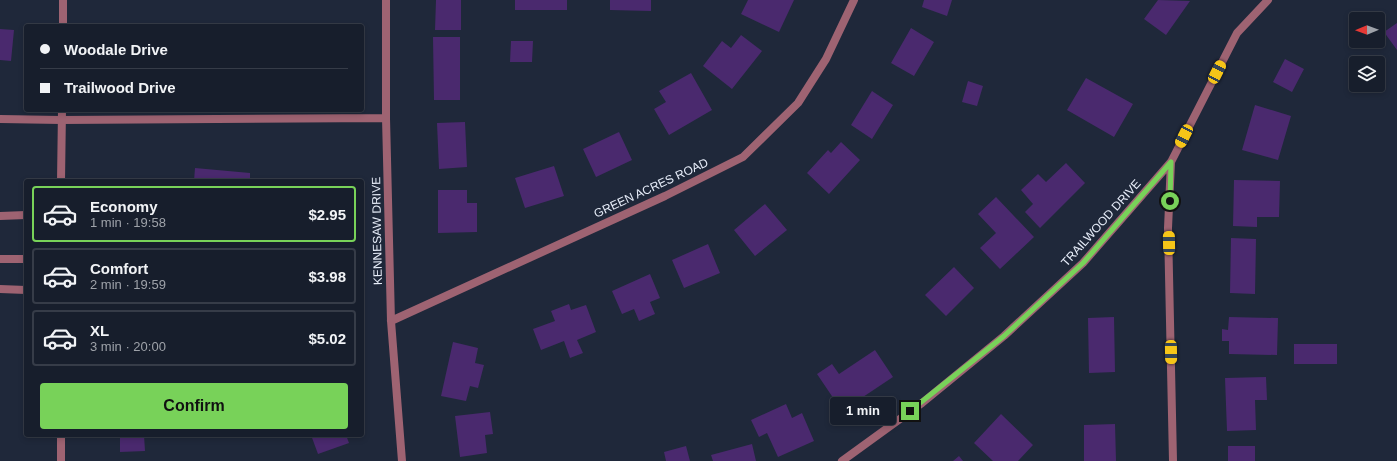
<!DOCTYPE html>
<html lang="en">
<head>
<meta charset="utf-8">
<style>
  :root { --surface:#171e2c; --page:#242b38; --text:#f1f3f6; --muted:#9ea2a9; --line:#363c48; --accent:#78d259 }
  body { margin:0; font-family:Helvetica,sans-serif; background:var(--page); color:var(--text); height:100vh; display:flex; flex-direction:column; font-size:15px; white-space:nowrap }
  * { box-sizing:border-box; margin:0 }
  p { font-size:13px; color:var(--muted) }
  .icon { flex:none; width:22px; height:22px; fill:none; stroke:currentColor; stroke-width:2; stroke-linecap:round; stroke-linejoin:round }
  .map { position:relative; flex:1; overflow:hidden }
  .panel { position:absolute; left:24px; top:179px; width:340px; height:258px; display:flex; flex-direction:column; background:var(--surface); border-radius:4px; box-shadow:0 2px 6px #0003,0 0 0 1px var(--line) }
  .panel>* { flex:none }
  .hud { position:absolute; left:24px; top:24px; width:340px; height:88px; border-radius:4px; box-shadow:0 2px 6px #0003,0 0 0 1px var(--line); display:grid; align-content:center; height:88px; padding:0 16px; background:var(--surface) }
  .needle { width:26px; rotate:269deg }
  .tools { position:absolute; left:1349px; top:12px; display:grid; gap:8px }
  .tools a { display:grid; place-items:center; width:36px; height:36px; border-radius:4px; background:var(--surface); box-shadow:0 2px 6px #0003,0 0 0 1px var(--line); font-size:20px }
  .end { position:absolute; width:18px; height:18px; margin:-9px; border:5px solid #78d259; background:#111; box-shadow:0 0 0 2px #111 }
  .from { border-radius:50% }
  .bubble { position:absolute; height:28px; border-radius:4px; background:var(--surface); box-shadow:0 2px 6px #0003,0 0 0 1px var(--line); font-size:13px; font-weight:700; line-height:28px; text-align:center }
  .car { position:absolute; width:12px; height:24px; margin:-12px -6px; border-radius:5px; box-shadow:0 0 3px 1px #0007; background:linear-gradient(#f5c518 24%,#345 0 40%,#f5c518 0 76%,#345 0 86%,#f5c518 0) }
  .hud b { display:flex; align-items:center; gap:14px; height:38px; font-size:15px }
  .hud b+b { border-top:1px solid var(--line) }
  .hud i { width:10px; height:10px; background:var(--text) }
  ul { padding:7px 0 0; list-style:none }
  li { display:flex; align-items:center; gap:12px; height:56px; margin:0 8px 6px; padding:0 8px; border:2px solid var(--line); border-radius:4px }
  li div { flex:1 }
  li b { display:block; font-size:15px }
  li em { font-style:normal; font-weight:700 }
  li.on { border-color:var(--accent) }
  li>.icon { width:36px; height:36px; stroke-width:1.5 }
  .action { display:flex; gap:8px; margin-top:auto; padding:8px 16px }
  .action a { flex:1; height:46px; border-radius:4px; background:var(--accent); color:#111; font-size:16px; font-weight:700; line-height:46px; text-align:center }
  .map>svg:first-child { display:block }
  .building { fill:#4a296e }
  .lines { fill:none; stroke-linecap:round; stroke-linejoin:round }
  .service { stroke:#9e6372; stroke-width:8 }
  .minor { stroke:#9e6372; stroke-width:8 }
  .tertiary { stroke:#9e6372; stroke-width:8 }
  .route { stroke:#78d259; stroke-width:5 }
  .labels { text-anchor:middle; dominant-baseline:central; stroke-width:3.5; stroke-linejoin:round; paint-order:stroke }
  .street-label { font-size:12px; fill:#e7edf9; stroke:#1f283a }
</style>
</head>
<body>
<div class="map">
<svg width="1397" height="461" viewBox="0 0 1397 461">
  <rect width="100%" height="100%" fill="#1f283a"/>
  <path class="building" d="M436 0H461V30H435Z
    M515 0H567V10H515Z
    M610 0H651V11L610 10Z
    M748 0H794L779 32 741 14Z
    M924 0H952L947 16 922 7Z
    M1158 0 1190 1 1166 35 1144 19Z
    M1397 23V50L1384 32Z
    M911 28 934 42 914 76 891 63Z
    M0 29 14 30 11 61 0 60Z
    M741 35 762 51 732 89 703 66 722 41 731 48Z
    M433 37H460V100H434Z
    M511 41H533L532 62H510Z
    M1285 59 1304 69 1292 92 1273 82Z
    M691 73 712 110 669 135 654 109 666 102 659 91Z
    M1086 78 1133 104 1114 137 1067 110Z
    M968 81 983 86 977 106 962 102Z
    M872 91 893 105 872 139 851 125Z
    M1255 105 1291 116 1278 160 1242 150Z
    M465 122 467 167 439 169 437 123Z
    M619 132 632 160 596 177 583 149Z
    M841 142 860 160 829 194 807 173 828 150 831 153Z
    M1066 163 1085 183 1040 228 1025 212 1033 204 1021 190 1038 174 1046 182Z
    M554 166 564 196 525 208 515 178Z
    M195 168 250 173V181H194Z
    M1234 180 1280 181 1279 217H1257V227L1233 226Z
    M438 190H467V203H477V232L438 233Z
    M996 197 1034 237 1000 269 980 248 996 233 978 214Z
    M765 204 787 230 755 256 734 230Z
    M1231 238 1256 239 1255 294 1230 293Z
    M708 244 720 273 684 288 672 260Z
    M954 267 974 288 946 316 925 295Z
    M650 274 660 298 650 302 655 314 639 321 634 309 622 314 612 291Z
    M569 304 571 310 586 305 596 332 577 340 583 353 570 358 564 341 541 350 533 329 555 321 551 311Z
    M1114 317 1115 372 1089 373 1088 318Z
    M1229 317 1278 318 1277 355 1229 354V341H1222V329L1228 330Z
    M453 342 478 348 475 363 484 365 478 388 470 386 466 401 441 396Z
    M1294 344H1337V364H1294Z
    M875 350 893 377 842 411 817 374 832 364 839 374Z
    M1266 377 1267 400H1255L1256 430 1227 431 1225 378Z
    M786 404 792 418 802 413 814 441 778 457 767 433 759 437 751 420Z
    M490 412 493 434 485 435 487 453 460 457 455 416Z
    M1001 414 1033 445 1018 461H993L974 443Z
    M1115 424 1116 461H1084V425Z
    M120 435H144L145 451 120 452Z
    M311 435H346L349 443 318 454Z
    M752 444 756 461H713L711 455Z
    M686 446 690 461H666L664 452Z
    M1228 446H1255V461H1228Z
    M959 456 963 461H953Z"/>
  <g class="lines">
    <path class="service" d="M0 216 26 215
      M0 259H26
      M0 289 26 290"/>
    <path class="minor" d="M386 0V118L391 321 402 461
      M0 119 61 120 386 118
      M1171 162 1168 228 1173 461
      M391 321 665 196 743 157 798 103 826 59 854 0
      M842 461 922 403 1004 336 1083 263 1171 162 1237 33 1268 0"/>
    <path class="tertiary" d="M63 26V0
      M61 181 62 110
      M61 461V435"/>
  </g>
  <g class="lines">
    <path class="route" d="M910 411 1004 336 1083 263 1171 162 1170 201"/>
  </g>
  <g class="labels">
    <g class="street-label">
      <text transform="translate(651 188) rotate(-25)">GREEN ACRES ROAD</text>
      <text transform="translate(1101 223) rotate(-48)">TRAILWOOD DRIVE</text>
      <text transform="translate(377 231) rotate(-91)">KENNESAW DRIVE</text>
    </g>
  </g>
</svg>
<div class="tools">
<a><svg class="needle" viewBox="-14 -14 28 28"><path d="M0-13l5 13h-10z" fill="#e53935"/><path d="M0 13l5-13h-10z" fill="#9ea2a9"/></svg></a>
<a><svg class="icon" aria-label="layers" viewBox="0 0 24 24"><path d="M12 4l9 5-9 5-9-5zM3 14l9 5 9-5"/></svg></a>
</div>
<i class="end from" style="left:1170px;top:201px"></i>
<i class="end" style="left:910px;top:411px"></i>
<div class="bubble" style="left:830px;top:397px;width:66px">1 min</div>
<i class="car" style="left:1217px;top:72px;rotate:27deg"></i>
<i class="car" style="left:1184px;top:136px;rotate:207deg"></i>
<i class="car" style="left:1169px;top:243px;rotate:359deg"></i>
<i class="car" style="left:1171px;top:352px;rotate:179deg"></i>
<div class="hud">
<b><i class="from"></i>Woodale Drive</b>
<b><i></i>Trailwood Drive</b>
</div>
<section class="panel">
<ul>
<li class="on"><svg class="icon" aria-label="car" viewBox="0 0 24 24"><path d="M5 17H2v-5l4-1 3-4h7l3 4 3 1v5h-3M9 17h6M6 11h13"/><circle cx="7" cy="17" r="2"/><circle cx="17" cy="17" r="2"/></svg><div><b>Economy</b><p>1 min · 19:58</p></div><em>$2.95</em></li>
<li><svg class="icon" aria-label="car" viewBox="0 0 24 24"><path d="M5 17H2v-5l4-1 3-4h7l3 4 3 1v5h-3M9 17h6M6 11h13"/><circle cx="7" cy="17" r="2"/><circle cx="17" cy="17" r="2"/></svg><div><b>Comfort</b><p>2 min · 19:59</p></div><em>$3.98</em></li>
<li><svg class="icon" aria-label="car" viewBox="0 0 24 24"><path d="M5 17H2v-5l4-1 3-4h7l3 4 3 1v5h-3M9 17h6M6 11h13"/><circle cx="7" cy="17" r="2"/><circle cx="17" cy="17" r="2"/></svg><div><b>XL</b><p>3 min · 20:00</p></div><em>$5.02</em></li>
</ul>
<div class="action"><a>Confirm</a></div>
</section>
</div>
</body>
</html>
